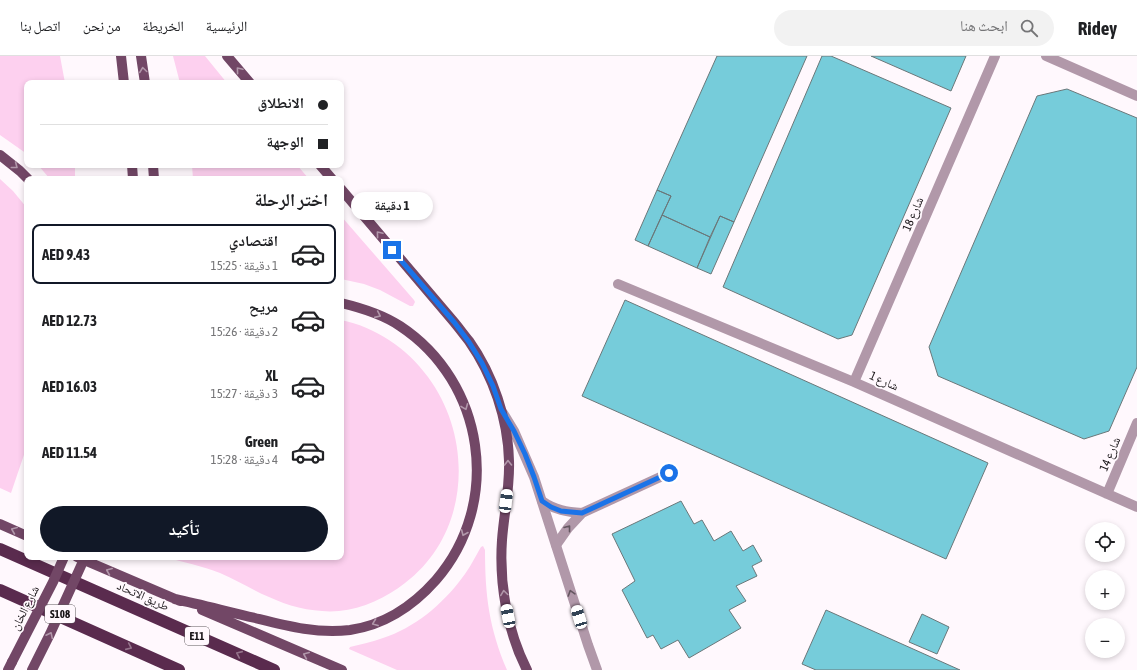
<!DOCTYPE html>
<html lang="ar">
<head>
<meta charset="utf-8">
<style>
  :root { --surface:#fff; --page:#f2f2f2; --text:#202124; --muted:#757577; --line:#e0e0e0; --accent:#111827 }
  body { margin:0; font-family:"Asap Condensed","Noto Naskh Arabic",sans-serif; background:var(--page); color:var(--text); direction:rtl; height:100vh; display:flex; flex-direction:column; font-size:15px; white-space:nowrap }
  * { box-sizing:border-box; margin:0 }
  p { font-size:13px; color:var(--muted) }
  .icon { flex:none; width:22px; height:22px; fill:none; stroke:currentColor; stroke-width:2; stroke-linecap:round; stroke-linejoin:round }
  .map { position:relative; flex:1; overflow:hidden; direction:ltr }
  .drawer { position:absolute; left:24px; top:120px; width:320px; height:384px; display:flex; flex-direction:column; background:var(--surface); border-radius:8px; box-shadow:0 2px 6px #0003; direction:rtl }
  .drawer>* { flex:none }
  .hud { position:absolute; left:24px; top:24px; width:320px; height:88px; border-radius:8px; box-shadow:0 2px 6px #0003; direction:rtl; display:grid; align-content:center; height:88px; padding:0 16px; background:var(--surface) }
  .tools { position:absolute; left:1085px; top:466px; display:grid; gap:8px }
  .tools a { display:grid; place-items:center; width:40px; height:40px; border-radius:50%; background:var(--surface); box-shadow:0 2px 6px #0003; font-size:20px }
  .end { position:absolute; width:18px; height:18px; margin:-9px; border:5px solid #1a73e8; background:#fff; box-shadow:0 0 0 2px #fff }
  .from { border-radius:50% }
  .bubble { position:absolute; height:28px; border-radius:14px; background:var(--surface); box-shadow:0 2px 6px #0003; font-size:13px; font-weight:700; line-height:28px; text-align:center; direction:rtl }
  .car { position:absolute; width:12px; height:24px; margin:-12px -6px; border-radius:5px; box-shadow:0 0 3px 1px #0007; background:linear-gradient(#fff 24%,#345 0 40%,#fff 0 76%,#345 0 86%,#fff 0) }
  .hud b { display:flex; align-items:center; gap:14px; height:38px; font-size:15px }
  .hud b+b { border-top:1px solid var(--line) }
  .hud i { width:10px; height:10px; background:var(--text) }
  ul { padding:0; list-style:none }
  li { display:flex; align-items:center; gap:12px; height:60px; margin:0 8px 6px; padding:0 8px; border:2px solid transparent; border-radius:8px }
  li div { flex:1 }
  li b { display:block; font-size:15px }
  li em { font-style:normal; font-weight:700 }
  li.on { border-color:var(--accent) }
  li>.icon { width:36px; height:36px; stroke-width:1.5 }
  h2 { padding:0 16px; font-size:18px; line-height:48px }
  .cta { display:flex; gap:8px; margin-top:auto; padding:8px 16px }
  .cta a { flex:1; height:46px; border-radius:24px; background:var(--accent); color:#fff; font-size:16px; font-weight:700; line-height:46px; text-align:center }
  header { display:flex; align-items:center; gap:24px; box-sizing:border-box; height:56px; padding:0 20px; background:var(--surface); border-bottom:1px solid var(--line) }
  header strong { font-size:19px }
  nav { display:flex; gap:22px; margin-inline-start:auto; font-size:14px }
  .search { width:280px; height:36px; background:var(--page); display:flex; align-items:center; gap:10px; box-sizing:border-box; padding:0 14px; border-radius:22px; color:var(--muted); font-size:15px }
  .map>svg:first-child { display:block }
  .green { fill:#fdd0ef }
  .building { fill:#76ccda; stroke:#6a7779 }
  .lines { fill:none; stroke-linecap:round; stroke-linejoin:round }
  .service { stroke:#b198a9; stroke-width:10 }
  .minor { stroke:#b198a9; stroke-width:10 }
  .primary { stroke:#724766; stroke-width:10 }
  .motorway { stroke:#5a2b4e; stroke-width:12 }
  .primary-bridge { stroke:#724766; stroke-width:10 }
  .oneway { stroke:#b197aa }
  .oneway2 { stroke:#645660 }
  .oneway3 { stroke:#94738b }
  .route { stroke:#1a73e8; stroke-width:5 }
  .labels { text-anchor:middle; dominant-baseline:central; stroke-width:3.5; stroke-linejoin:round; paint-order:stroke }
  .shield { fill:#fff8fd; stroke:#5d585b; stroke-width:1 }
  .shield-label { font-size:11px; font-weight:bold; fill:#171316 }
  .street-label { font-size:12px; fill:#171316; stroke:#fff8fd }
</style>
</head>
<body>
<header>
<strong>Ridey</strong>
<div class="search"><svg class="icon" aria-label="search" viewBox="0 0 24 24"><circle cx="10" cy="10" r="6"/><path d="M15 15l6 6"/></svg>ابحث هنا</div>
<nav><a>الرئيسية</a><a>الخريطة</a><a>من نحن</a><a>اتصل بنا</a></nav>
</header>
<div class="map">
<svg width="1137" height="614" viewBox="0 0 1137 614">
  <rect width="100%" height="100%" fill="#fff8fd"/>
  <path class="green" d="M0 0H60L65 27H27V98L0 79Z
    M173 0H205L227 27H180Z
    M38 109H75V123H50Z
    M192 109H297L309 123H193Z
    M0 123 13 135 27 152V390L11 437 0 432Z
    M341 160 414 244 415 246 413 250H410L380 234 364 228 341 223Z
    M341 264C375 271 407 292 428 321 474 383 470 478 405 527 387 541 363 553 339 555 316 557 290 551 269 541 252 534 237 524 220 517 202 510 183 506 165 501H341Z
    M483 490 485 494C485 539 489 572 507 614H397L349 593 350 591C361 588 372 586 383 582 414 572 442 549 462 522 470 512 475 501 481 491Z"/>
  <path class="building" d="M717 0H807L734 166 720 160 710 181 662 159 671 140 657 134Z
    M822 0H831L951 52 852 279 838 283 723 231Z
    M871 0H966L951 35Z
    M1067 33 1137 62V311L1109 375 1084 383 938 320 929 291 1037 40Z
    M657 134 671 140 648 190 635 184Z
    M662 159 710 181 697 212 648 190Z
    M720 160 734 166 711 218 697 212Z
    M625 244 988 407 946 503 582 340Z
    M681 445 694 468 702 464 714 485 731 475 743 495 753 489 762 505 752 510 757 520 736 530 746 545 729 554 741 572 689 602 678 584 661 593 653 579 647 582 622 534 635 525 612 478Z
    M826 554 960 614H816L802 608Z
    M922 558 949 571 937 598 909 586Z"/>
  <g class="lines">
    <path class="service" d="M542 445C555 454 567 456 582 457
      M556 489 568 472 582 457 669 417"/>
    <path class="minor" d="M1046 0 1137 40
      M618 228 854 326 1137 451
      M854 326 995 0
      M503 357 514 375 534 421 588 589 597 614
      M1107 438 1137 367"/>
    <path class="primary" d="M121 0 124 27
      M141 0 145 27
      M227 0 250 27
      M0 99 20 115 28 123
      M132 109 133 123
      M153 109 154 123
      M320 109 332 123
      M341 133 454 266C459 272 464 279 469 285 493 319 508 363 509 405 510 432 504 457 502 484 499 527 507 575 527 614
      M0 468 27 480
      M77 501 180 545
      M175 543C202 549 229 556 255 562 287 570 317 578 350 574 384 569 413 550 436 524 503 447 485 326 400 270 382 258 362 252 341 247
      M202 554 342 614
      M8 614 12 606"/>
    <path class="motorway" d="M0 493 274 614
      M0 534 179 614"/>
    <path class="primary-bridge" d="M12 606 53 526 64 501
      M32 614 50 578 85 501"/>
  </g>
  <defs><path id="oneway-chevron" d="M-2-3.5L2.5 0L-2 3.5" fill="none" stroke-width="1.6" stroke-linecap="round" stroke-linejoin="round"/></defs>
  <g class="oneway">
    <use href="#oneway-chevron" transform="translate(143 14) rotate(-98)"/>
    <use href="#oneway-chevron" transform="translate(239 14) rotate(-130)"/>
    <use href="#oneway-chevron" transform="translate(15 110) rotate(38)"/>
    <use href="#oneway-chevron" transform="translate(379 178) rotate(-130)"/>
    <use href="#oneway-chevron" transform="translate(378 259) rotate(24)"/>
    <use href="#oneway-chevron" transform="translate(465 351) rotate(68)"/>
    <use href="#oneway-chevron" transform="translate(508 407) rotate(-91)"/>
    <use href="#oneway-chevron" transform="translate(14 474) rotate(-157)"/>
    <use href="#oneway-chevron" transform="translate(464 477) rotate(113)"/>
    <use href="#oneway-chevron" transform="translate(109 515) rotate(-157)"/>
    <use href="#oneway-chevron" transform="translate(504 537) rotate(-98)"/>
    <use href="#oneway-chevron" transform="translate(375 567) rotate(159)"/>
    <use href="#oneway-chevron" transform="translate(50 579) rotate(-64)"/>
    <use href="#oneway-chevron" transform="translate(306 599) rotate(-157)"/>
  </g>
  <g class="oneway2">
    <use href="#oneway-chevron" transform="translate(568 472) rotate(-52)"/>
    <use href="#oneway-chevron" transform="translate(571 537) rotate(-107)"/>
  </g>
  <g class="oneway3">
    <use href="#oneway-chevron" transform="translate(129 591) rotate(24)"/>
    <use href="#oneway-chevron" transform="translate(239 598) rotate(-156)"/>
  </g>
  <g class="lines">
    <path class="route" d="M392 194 454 266 469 286 482 307 493 330 501 353 514 375 525 398 534 421 542 445 551 451 561 455 571 456 582 457 669 417"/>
  </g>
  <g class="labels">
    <g class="shield">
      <rect x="45" y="549" width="30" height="18" rx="3"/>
      <rect x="185" y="571" width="24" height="18" rx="3"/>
    </g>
    <g class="shield-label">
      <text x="60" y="558">S108</text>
      <text x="197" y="580">E11</text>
    </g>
    <g class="street-label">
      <text transform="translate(913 158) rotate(-67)">شارع 18</text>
      <text transform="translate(884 325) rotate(24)">شارع 1</text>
      <text transform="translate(1110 398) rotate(-67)">شارع 14</text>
      <text transform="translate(143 540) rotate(24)">طريق الاتحاد</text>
      <text transform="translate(25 552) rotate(-63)">شارع الخان</text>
    </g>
  </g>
</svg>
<div class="tools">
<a><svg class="icon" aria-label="locate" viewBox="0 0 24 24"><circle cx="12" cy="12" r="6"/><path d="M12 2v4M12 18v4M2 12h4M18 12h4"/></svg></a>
<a>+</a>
<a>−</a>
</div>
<i class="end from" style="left:669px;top:417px"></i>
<i class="end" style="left:392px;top:194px"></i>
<div class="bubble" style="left:351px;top:136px;width:82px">1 دقيقة</div>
<i class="car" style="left:506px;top:445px;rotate:7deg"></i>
<i class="car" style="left:508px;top:560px;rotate:349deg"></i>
<i class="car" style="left:579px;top:561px;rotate:343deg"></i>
<div class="hud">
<b><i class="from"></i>الانطلاق</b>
<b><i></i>الوجهة</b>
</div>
<section class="drawer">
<h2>اختر الرحلة</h2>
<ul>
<li class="on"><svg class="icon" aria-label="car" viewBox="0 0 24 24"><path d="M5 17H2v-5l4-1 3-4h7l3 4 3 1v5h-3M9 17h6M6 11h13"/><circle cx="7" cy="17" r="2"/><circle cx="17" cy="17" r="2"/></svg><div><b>اقتصادي</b><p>1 دقيقة · 15:25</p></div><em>AED 9.43</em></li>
<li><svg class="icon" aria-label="car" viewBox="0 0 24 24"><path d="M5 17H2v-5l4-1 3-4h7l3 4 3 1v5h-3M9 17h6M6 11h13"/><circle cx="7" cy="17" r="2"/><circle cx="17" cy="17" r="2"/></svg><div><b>مريح</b><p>2 دقيقة · 15:26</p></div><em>AED 12.73</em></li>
<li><svg class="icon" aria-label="car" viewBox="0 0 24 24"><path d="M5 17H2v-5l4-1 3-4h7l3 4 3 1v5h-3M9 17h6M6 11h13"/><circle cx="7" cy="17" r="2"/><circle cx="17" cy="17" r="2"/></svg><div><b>XL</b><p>3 دقيقة · 15:27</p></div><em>AED 16.03</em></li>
<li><svg class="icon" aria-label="car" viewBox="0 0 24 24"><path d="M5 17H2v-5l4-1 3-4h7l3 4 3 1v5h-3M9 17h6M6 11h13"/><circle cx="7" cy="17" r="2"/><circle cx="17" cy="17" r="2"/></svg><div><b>Green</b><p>4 دقيقة · 15:28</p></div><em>AED 11.54</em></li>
</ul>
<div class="cta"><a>تأكيد</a></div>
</section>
</div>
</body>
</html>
